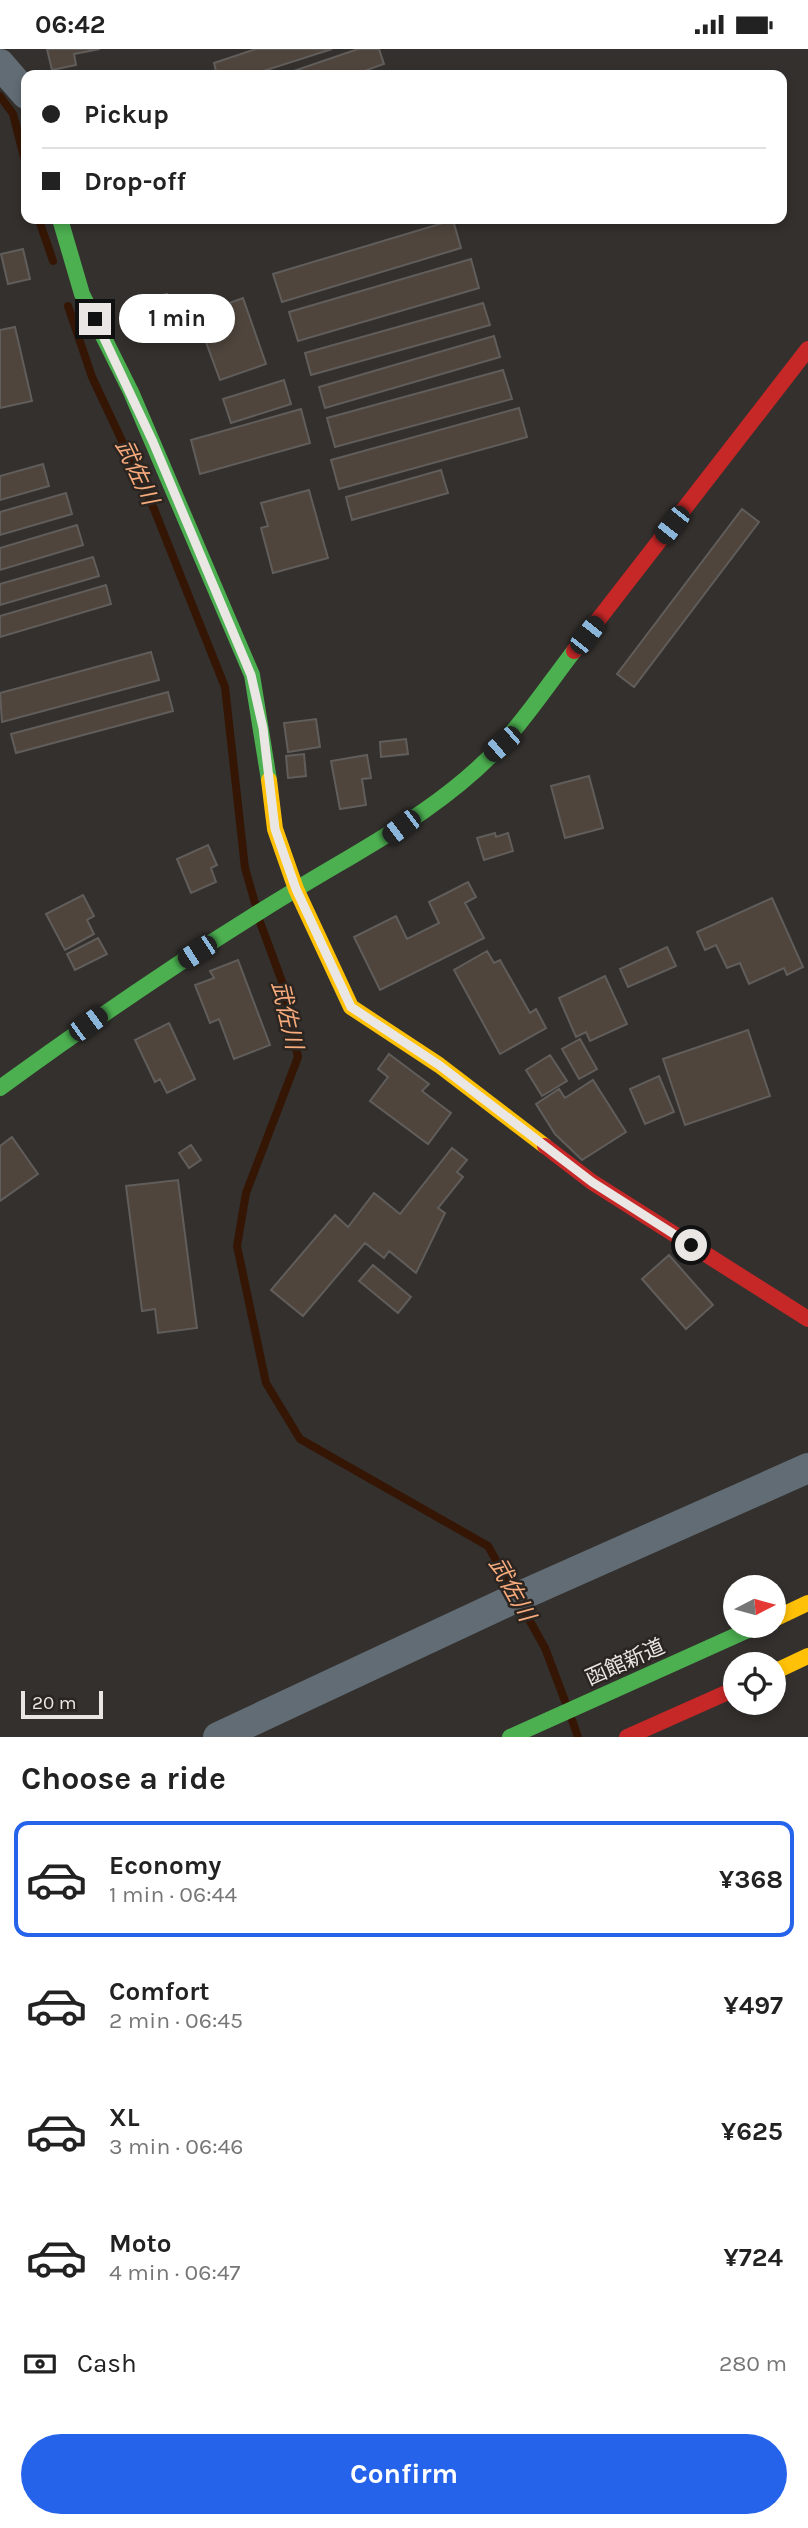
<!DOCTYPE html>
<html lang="en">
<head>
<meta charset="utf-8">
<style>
  :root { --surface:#fff; --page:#f2f2f2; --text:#222; --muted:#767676; --line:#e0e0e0; --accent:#2563eb }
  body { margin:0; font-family:Karla,"Noto Sans JP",sans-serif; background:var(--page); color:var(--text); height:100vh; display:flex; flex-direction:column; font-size:26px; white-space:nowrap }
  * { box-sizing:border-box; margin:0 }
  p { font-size:23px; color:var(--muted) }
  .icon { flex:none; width:38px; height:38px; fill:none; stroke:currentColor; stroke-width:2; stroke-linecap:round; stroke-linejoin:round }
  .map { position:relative; height:1688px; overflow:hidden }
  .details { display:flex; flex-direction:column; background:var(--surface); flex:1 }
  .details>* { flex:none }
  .banner { position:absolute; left:21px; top:21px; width:766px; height:154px; border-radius:14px; box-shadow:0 4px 10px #0003; display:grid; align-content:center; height:154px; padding:0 21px; background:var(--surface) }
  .needle { width:46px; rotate:84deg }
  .controls { position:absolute; left:723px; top:1526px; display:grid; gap:14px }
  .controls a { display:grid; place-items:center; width:63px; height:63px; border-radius:50%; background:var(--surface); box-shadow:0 4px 10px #0003; font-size:35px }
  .scale { position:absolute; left:21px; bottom:18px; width:82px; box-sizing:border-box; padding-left:7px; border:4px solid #eae6e4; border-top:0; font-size:19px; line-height:24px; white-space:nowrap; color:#eae6e4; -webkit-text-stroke:5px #2b2521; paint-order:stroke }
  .end { position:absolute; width:32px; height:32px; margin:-16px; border:9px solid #eae6e4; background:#111; box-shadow:0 0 0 4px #111 }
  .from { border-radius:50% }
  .bubble { position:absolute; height:49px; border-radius:24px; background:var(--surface); box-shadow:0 4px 10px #0003; font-size:23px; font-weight:700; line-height:49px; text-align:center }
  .car { position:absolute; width:21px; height:42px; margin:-21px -10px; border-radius:9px; box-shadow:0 0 5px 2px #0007; background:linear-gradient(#222 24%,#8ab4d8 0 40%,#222 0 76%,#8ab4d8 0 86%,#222 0) }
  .banner b { display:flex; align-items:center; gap:24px; height:66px; font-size:26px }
  .banner b+b { border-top:2px solid var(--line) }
  .banner i { width:18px; height:18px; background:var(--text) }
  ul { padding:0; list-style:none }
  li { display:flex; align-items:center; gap:21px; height:116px; margin:0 14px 10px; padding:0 7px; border:4px solid transparent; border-radius:14px }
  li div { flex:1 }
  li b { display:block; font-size:26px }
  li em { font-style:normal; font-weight:700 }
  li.selected { border-color:var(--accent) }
  li>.icon { width:63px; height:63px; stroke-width:1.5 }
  h2 { padding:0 21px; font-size:32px; line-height:84px }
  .pay { display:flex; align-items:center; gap:18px; height:77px; padding:0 21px; font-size:26px }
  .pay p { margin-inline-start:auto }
  .button { display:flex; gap:14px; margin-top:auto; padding:14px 21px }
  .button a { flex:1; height:80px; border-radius:42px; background:var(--accent); color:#fff; font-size:28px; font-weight:700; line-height:80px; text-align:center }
  .status { display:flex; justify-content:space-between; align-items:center; height:49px; padding:0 35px; background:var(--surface); direction:ltr }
  .status svg { height:19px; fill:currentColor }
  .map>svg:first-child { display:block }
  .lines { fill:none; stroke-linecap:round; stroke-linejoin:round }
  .stream { stroke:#351604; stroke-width:8 }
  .building { fill:#4f453d; stroke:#605d5b; stroke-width:2 }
  .street { stroke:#616c74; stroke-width:30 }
  .fast { stroke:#4caf50; stroke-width:16 }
  .slow { stroke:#ffc107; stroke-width:16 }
  .jam { stroke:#c62828; stroke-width:16 }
  .route { stroke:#eae6e4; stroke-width:9 }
  .labels { text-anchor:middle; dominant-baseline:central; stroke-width:5; stroke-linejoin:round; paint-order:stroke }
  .street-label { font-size:21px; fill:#eae6e4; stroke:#2b2521 }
  .water-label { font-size:23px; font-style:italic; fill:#f8ab7c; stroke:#2b2521 }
</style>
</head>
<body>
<div class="status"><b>06:42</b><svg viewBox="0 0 49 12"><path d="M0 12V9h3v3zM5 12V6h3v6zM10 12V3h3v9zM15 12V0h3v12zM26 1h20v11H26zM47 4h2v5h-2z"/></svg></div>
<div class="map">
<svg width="808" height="1688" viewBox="0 0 808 1688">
  <rect width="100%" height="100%" fill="#33302d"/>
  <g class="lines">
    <path class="stream" d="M0 47 13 65 26 116
      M40 174 53 212
      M68 257 92 328 154 460 225 638 245 819 255 854
      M260 873 284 938 298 1008 246 1144 237 1197 266 1334 300 1390 488 1497 545 1599 565 1652
      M572 1671 578 1688"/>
  </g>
  <path class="building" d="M47 0H100L74 5 76 16 52 21Z
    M256 0H332L251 26H217L214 14Z
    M358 0H379L384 15 353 26H282Z
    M453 171 461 199 282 253 273 225Z
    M23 200 30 230 8 235 1 205Z
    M471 210 479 239 298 292 289 263Z
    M167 245 171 264 146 269 142 251Z
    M243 249 266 315 220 331 196 266Z
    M483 254 490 276 311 326 305 304Z
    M15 278 32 352 0 359V281Z
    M494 287 500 308 325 359 319 338Z
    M503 321 512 350 335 398 327 369Z
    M284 331 291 355 231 374 223 350Z
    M519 359 527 388 339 440 331 411Z
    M301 360 310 394 200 425 191 391Z
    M43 415 49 437 0 451V427Z
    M441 421 448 444 352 471 346 448Z
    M309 441 328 509 273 524 261 479 268 477 261 454Z
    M66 444 72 465 0 486V463Z
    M742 460 759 473 634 638 617 625Z
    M77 476 83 496 0 521V499Z
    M93 508 99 527 0 556V535Z
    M106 536 111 555 0 588V567Z
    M151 603 159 631 2 673 0 644Z
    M168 643 173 662 16 704 11 685Z
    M316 670 320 698 288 703 284 674Z
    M406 690 408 705 381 708 380 693Z
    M304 705 306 727 288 729 286 707Z
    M367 706 371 729 362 730 366 756 340 760 331 712Z
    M589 727 603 779 565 789 551 737Z
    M495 784 496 788 508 784 513 802 484 811 477 789Z
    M208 796 217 816 211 819 216 833 191 844 177 810Z
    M468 833 476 848 465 854 484 889 380 941 354 888 396 867 407 890 439 874 429 853Z
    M83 846 94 867 87 871 94 885 65 901 46 865Z
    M772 849 803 918 787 926 784 919 749 935 740 914 727 919 716 896 705 901 697 883Z
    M98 889 107 905 75 921 67 905Z
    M667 898 676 917 628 938 620 920Z
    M487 902 494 914 500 911 530 964 536 960 546 979 500 1005 454 921Z
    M238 911 270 996 234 1010 219 970 210 974 195 936 214 929 210 922Z
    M605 927 627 975 590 992 586 983 576 988 559 949Z
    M169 974 195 1030 167 1044 160 1030 155 1033 135 991Z
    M748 981 770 1047 685 1076 663 1010Z
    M580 990 597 1020 579 1030 562 1000Z
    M389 1005 429 1035 422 1042 451 1064 428 1095 370 1052 388 1028 378 1020Z
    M550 1006 567 1032 542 1047 526 1021Z
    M659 1027 674 1063 645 1075 630 1040Z
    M593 1031 626 1083 582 1111 555 1085 536 1055 559 1040 565 1049Z
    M12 1088 38 1125 0 1152V1097Z
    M191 1096 201 1111 189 1119 179 1104Z
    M452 1099 467 1111 457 1123 463 1128 438 1159 445 1164 416 1224 389 1202 384 1209 365 1194 303 1267 271 1241 335 1166 348 1178 374 1144 400 1165Z
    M178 1131 197 1279 158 1284 155 1260 142 1262 126 1137Z
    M669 1206 713 1256 686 1280 642 1230Z
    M373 1216 411 1248 398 1264 359 1232Z"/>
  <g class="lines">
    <path class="street" d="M0 15 26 45
      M218 1688 509 1552 808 1419"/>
    <path class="fast" d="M60 170 82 245 131 343 252 626 269 731
      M0 1039C96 969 194 902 295 841 367 797 445 758 503 694 529 665 551 632 574 602
      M510 1688 757 1577"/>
    <path class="slow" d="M269 731 275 780 296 840 351 958 439 1016 545 1097
      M774 1570 808 1554
      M774 1623 808 1607"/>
    <path class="jam" d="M574 602 808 300
      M545 1097 592 1133 808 1270
      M627 1688 735 1640"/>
  </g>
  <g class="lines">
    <path class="route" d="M95 270 153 393 251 626 263 679 275 780 296 840 351 958 439 1016 592 1133 691 1196"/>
  </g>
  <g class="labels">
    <g class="street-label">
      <text transform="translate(625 1613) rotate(-24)">函館新道</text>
    </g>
    <g class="water-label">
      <text transform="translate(137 423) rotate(65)">武佐川</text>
      <text transform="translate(287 966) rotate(77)">武佐川</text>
      <text transform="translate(512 1540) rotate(61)">武佐川</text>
    </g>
  </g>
</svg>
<div class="controls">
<a><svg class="needle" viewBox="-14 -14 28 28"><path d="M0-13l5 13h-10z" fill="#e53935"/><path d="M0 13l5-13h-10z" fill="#767676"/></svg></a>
<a><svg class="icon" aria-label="locate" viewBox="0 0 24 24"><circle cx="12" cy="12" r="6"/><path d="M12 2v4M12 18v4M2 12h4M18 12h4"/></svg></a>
</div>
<div class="scale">20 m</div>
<i class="end from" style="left:691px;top:1196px"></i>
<i class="end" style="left:95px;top:270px"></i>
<div class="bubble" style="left:119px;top:245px;width:116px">1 min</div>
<i class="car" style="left:672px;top:476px;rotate:218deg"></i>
<i class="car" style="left:587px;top:586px;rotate:38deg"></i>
<i class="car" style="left:502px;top:695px;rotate:229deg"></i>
<i class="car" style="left:401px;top:778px;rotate:233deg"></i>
<i class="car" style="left:197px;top:903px;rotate:237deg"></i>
<i class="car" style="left:88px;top:975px;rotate:54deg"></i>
<div class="banner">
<b><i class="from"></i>Pickup</b>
<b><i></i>Drop-off</b>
</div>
</div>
<section class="details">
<h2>Choose a ride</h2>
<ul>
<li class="selected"><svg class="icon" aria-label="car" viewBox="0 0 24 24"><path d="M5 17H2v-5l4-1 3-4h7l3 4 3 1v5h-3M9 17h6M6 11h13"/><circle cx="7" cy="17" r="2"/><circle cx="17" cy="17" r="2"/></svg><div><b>Economy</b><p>1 min · 06:44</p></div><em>¥368</em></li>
<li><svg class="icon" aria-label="car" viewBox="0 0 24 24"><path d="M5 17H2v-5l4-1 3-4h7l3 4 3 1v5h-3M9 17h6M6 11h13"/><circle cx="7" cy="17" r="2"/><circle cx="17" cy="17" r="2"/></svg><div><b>Comfort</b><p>2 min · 06:45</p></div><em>¥497</em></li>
<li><svg class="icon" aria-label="car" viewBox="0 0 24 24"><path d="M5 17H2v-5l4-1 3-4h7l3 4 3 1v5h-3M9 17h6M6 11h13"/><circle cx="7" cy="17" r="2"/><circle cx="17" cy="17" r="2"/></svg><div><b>XL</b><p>3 min · 06:46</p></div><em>¥625</em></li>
<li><svg class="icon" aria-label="car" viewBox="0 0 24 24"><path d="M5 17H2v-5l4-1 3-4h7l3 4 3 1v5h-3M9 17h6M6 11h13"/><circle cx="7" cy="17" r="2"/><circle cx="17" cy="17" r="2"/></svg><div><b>Moto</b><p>4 min · 06:47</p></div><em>¥724</em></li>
</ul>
<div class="pay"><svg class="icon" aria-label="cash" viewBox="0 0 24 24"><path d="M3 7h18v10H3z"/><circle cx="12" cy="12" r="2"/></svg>Cash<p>280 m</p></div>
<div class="button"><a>Confirm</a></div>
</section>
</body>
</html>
